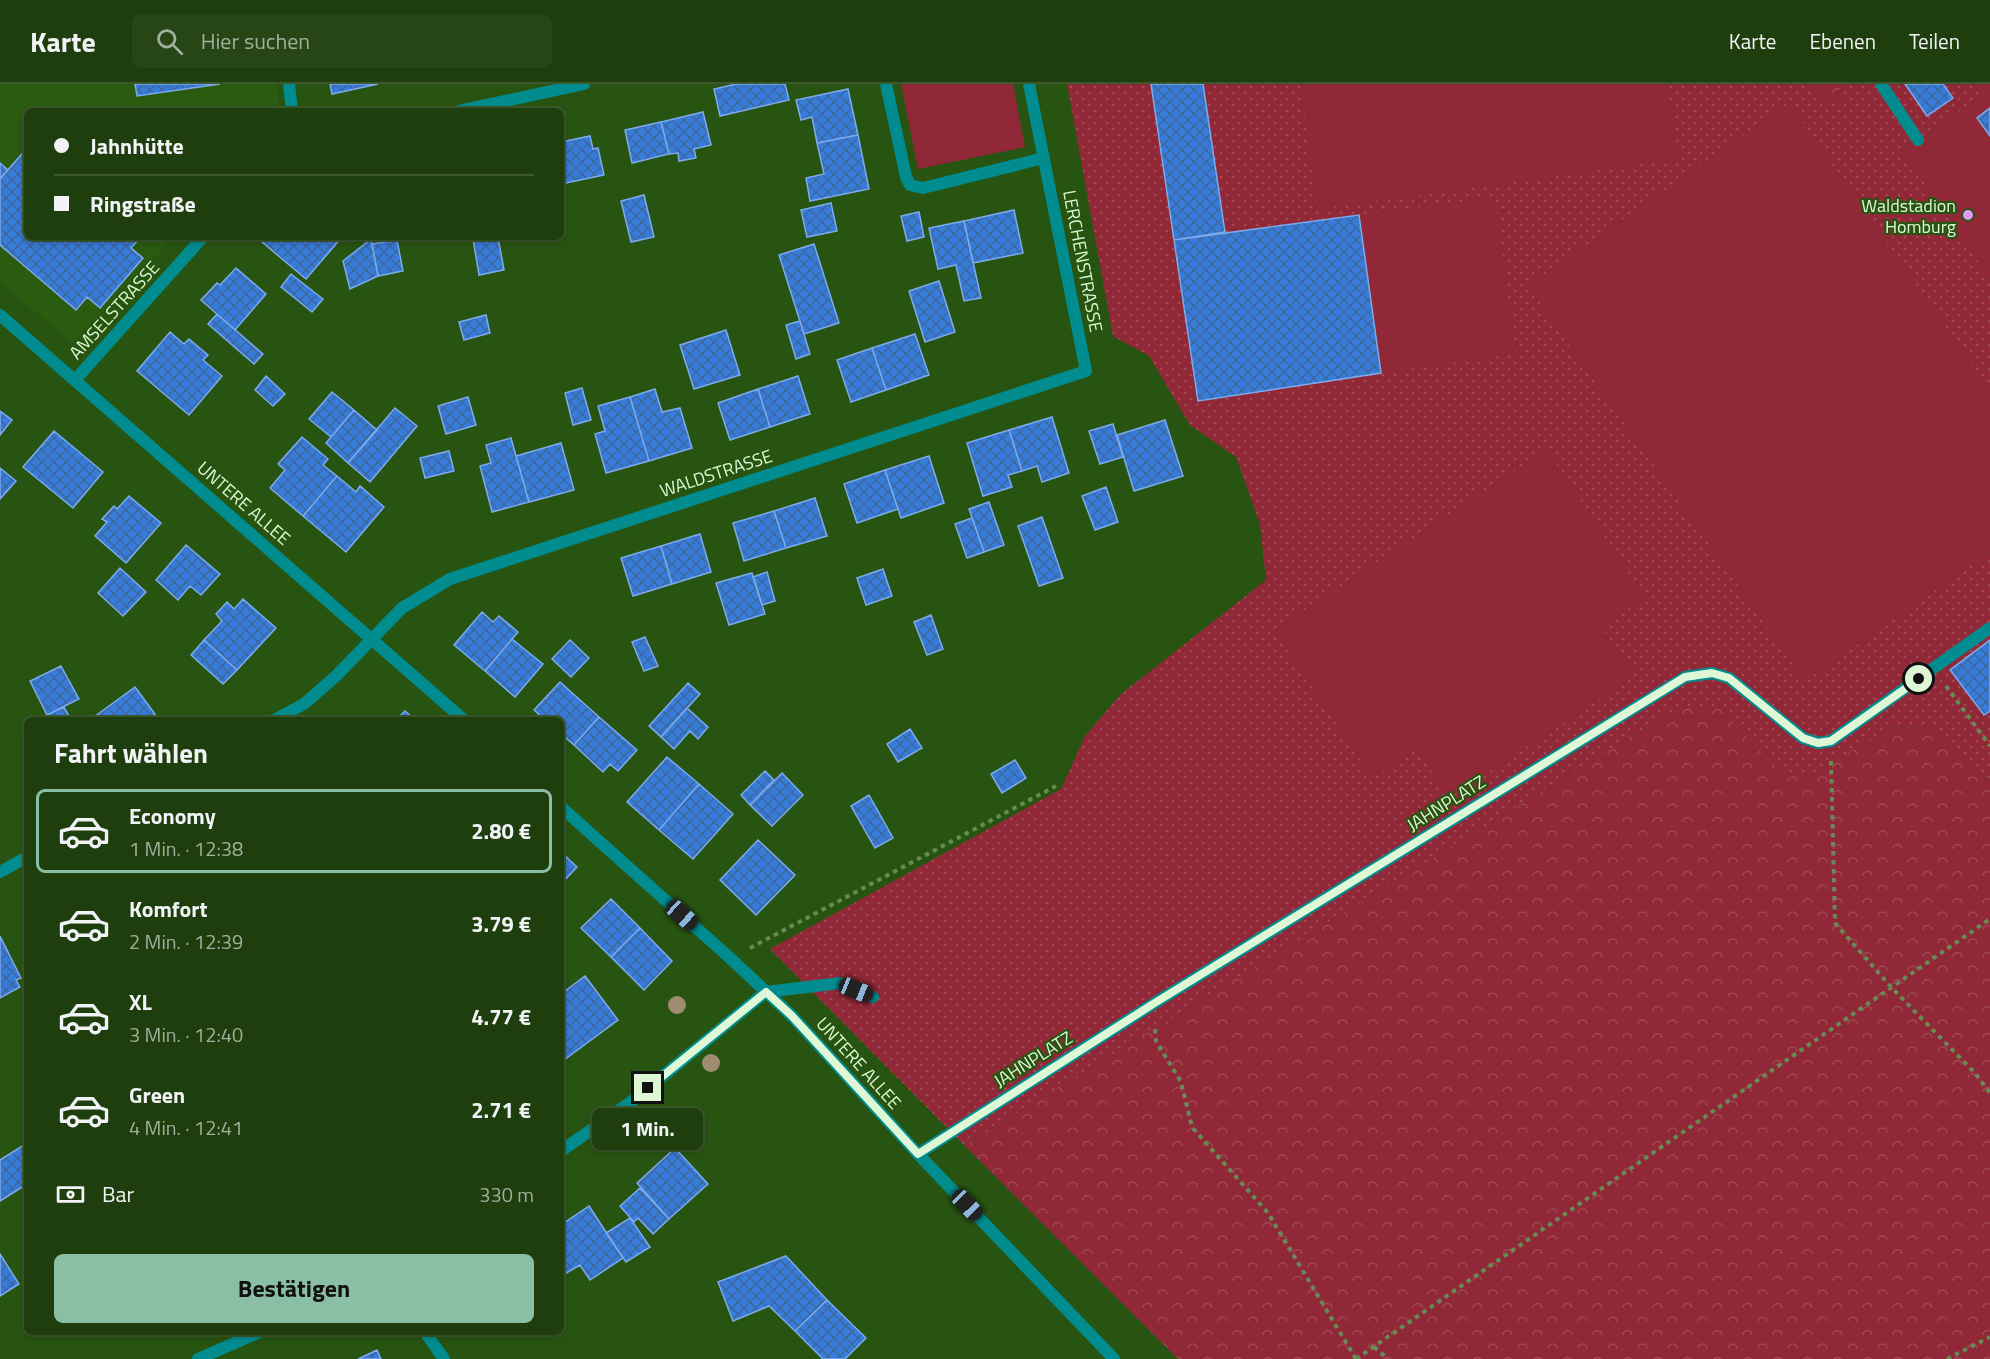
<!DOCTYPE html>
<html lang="de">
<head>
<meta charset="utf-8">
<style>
  :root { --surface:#1e3f0d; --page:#264616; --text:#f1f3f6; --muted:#a1af9d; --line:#3c582e; --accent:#8abfa5 }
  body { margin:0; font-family:"Titillium Web",sans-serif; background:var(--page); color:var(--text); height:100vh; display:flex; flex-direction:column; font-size:22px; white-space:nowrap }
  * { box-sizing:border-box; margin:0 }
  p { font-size:20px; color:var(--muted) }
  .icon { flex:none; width:33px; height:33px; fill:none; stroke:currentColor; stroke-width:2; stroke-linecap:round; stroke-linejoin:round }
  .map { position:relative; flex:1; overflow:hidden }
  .sheet { position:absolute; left:24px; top:633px; width:540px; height:618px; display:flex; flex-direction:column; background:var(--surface); border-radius:9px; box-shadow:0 3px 9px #0003,0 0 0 2px var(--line) }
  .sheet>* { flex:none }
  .guide { position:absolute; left:24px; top:24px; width:540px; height:132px; border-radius:9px; box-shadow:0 3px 9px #0003,0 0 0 2px var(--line); display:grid; align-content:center; height:132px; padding:0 30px; background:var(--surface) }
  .end { position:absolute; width:27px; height:27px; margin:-14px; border:8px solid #def8d5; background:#111; box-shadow:0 0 0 3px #111 }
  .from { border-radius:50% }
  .bubble { position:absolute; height:42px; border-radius:9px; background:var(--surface); box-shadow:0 3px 9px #0003,0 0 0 2px var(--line); font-size:20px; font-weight:700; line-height:42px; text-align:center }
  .car { position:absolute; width:18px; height:36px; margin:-18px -9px; border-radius:8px; box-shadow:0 0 4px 2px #0007; background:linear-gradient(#222 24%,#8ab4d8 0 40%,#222 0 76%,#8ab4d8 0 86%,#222 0) }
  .guide b { display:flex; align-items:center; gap:21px; height:57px; font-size:22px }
  .guide b+b { border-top:2px solid var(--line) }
  .guide i { width:15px; height:15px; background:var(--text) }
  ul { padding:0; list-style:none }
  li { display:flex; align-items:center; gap:18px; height:84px; margin:0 12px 9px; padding:0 18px; border:3px solid transparent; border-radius:9px }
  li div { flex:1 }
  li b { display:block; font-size:22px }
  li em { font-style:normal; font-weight:700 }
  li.selected { border-color:var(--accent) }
  li>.icon { width:54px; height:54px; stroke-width:1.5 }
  h2 { padding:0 30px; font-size:27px; line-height:72px }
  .pay { display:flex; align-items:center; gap:15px; height:66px; padding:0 30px; font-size:22px }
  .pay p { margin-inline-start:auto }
  .primary-button { display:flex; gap:12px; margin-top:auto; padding:12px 30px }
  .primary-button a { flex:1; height:69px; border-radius:9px; background:var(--accent); color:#111; font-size:24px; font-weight:700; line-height:69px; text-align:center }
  header { display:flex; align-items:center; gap:36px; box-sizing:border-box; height:84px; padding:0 30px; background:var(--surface); border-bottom:2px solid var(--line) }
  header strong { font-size:28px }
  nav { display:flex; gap:33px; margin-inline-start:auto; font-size:21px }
  .search { width:420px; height:54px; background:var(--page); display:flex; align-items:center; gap:15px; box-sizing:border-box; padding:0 21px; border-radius:9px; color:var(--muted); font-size:22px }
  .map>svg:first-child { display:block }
  .built { fill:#2a5c10 }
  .grass { fill:url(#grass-dots) }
  .forest { fill:url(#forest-crowns) }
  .park { fill:#912837 }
  .building { fill:url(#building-cross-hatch); stroke:#7dabed; stroke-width:1.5 }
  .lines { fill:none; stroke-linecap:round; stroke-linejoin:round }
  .path { stroke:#668c54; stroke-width:4; stroke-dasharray:4.5 4.5; stroke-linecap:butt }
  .service { stroke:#018d90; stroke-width:12 }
  .minor { stroke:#018d90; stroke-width:12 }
  .tree { fill:#9e8d70 }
  .route { stroke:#def8d5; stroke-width:8 }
  .poi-dot { fill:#dd99f4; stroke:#285411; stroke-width:2 }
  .labels { text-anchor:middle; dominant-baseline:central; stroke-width:4.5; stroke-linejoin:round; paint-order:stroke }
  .poi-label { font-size:18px; fill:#def8d5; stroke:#285411; text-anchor:end }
  .street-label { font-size:18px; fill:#def8d5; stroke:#285411 }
</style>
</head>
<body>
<header>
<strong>Karte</strong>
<div class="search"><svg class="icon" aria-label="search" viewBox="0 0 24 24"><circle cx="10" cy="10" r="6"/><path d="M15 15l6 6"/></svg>Hier suchen</div>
<nav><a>Karte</a><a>Ebenen</a><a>Teilen</a></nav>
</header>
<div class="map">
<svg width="1990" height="1275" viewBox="0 0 1990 1275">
  <defs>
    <pattern id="grass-dots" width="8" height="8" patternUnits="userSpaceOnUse" patternTransform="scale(1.5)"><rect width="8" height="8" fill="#912837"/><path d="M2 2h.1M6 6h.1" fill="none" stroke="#a04853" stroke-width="1.8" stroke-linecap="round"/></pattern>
    <pattern id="forest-crowns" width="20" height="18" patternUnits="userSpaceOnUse" patternTransform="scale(1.5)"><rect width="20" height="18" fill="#912837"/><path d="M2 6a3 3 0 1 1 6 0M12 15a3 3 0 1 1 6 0" fill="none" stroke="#a04853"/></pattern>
    <pattern id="building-cross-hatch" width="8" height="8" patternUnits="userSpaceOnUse" patternTransform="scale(1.5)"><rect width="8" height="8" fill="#387cdb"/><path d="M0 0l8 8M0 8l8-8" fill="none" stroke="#3c689d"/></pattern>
  </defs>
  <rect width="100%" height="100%" fill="#285411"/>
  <path class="built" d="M0 0H277L280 27H27V153H174L73 259 0 198Z"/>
  <path class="grass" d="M1067 0H1810L1829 21 1840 15V0H1973L1981 12 1903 67 1990 195V306L1789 20 1528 202 1805 597 1990 468V695L1985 697 1930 642 1890 644 1809 692 1778 686 1717 622H1681L964 1061 770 865 1061 705 1085 652 1120 611 1266 496 1260 440 1236 373 1190 341 1149 272 1113 252Z"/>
  <path class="forest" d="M1810 0H1840V15L1829 22Z
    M1681 622H1717L1778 686 1809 692 1890 644 1930 642 1985 697 1990 695V1275H1178L964 1061Z"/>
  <path class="park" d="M901 0H1013L1025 63 918 85Z
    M1300 0H1668L1679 75 1318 125Z
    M1973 0H1990V195L1903 67 1981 12Z
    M1789 19 1990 306V468L1805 597 1528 202Z
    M1495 113 1516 270 1381 289 1359 131Z
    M1547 366 1645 514 1601 543 1634 592 1449 714 1417 665 1372 694 1274 546Z"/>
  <path class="building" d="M135 0H220L137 12Z
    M330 0H378L332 10Z
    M736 0H785L789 16 720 32 714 5Z
    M1151 0H1203L1225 148 1174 156Z
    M1905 0H1943L1953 14 1927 32Z
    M848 5 858 51 817 59 812 33 801 36 796 16Z
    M1990 24V52L1977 34Z
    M703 28 711 61 694 65 696 74 679 77 678 69 669 70 661 38Z
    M661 38 669 70 632 79 625 46Z
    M858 51 869 105 810 117 806 94 824 90 817 59Z
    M590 52 593 65 598 64 604 91 561 100V58Z
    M27 64V153H141L131 164 143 174 100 224 87 213 76 226 0 161V95Z
    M0 79 8 86 0 95Z
    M644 111 654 153 631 158 621 117Z
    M831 119 837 147 807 153 801 126Z
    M1014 126 1023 169 973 179 964 137Z
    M919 128 924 153 907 157 901 132Z
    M1359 131 1381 289 1198 317 1174 156Z
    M964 137 981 214 964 217 956 181 938 185 929 144Z
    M256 153H342L306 195Z
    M482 153H498L504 186 479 191 473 155Z
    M371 155 378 192 350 205 343 177Z
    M397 156 403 187 378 192 372 160Z
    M814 160 839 239 804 250 779 171Z
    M236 184 266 210 235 246 201 216 217 199 220 201Z
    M291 190 323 215 312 228 281 203Z
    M939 197 955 248 925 258 909 207Z
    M217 230 263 270 254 280 208 240Z
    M486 231 490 249 464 256 459 238Z
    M800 237 810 270 796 275 786 241Z
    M726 246 740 291 694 305 680 261Z
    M170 248 184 260 189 255 208 271 203 276 222 292 189 331 137 287Z
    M915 250 929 291 886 306 872 264Z
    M872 264 886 306 851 318 837 276Z
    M266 292 285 310 273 322 255 306Z
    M798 292 810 330 770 343 758 305Z
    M582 304 591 336 573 341 565 309Z
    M655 305 662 328 680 324 692 364 649 377 630 313Z
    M758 305 770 343 730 356 718 319Z
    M332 308 354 326 331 353 309 335Z
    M468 313 476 341 446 350 438 322Z
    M630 313 649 377 606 389 595 350 605 347 598 322Z
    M395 324 417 342 370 398 348 379Z
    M354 326 377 346 348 379 326 359Z
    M0 327 12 336 0 351Z
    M1052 333 1069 389 1042 398 1037 382 1022 387 1009 346Z
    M1165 336 1183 392 1134 407 1117 351Z
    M1113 340 1123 373 1100 380 1089 347Z
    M1009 346 1022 387 1008 391 1012 403 983 412 967 359Z
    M54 347 103 388 73 424 23 383Z
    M302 353 328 375 323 381 337 392 303 432 270 404 285 386 278 380Z
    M511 354 529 418 492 428 480 382 491 379 486 361Z
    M561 359 574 406 529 418 516 372Z
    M449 367 454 387 425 394 420 374Z
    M929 372 944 419 901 434 885 386Z
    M0 384 16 397 0 415Z
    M885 386 898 425 857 439 844 400Z
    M337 392 356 408 360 402 384 423 346 468 303 432Z
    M1106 403 1118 438 1095 446 1082 412Z
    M129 412 161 439 126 479 95 452 107 438 102 435 114 422 117 425Z
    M815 414 827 452 786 464 774 427Z
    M989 418 1004 461 984 468 969 425Z
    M774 427 786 464 744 477 733 439Z
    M1042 433 1063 494 1039 502 1018 442Z
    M972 434 984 468 967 474 955 440Z
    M700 450 711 488 672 500 661 462Z
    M186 461 220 490 201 511 190 502 178 516 156 496Z
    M661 462 672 500 633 512 621 474Z
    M120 484 146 508 123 532 98 509Z
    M883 485 892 512 866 521 857 494Z
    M767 488 775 517 762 521 753 493Z
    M752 489 765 530 729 541 716 499Z
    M243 515 276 544 237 586 204 556 222 537 216 530 227 518 234 525Z
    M482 528 493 538 499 532 518 548 485 587 454 561Z
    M931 531 943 565 927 571 914 538Z
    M645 553 658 582 644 587 632 558Z
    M512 555 543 580 515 613 485 587Z
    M204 556 237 586 223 600 191 571Z
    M570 556 589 574 571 593 552 575Z
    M1990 556V627L1984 631 1950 586Z
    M61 582 79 615 47 631 30 597Z
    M560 598 599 633 574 661 561 650V636H545L534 626Z
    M688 599 700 610 661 653 649 642Z
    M135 603 155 630 147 636H95L94 633Z
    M64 623 71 636H37L47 631Z
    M687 624 708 643 698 655 690 647 674 665 661 653Z
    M405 627 415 636H396Z
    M599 633 637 666 618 687 610 680 603 688 574 661Z
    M910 645 922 664 898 678 887 660Z
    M667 673 699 700 659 746 627 718Z
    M1015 676 1026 694 1002 709 991 690Z
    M765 687 774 696 750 721 741 711Z
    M782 689 803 711 772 742 750 721Z
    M699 700 733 730 693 775 659 746Z
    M869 711 893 754 875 764 851 722Z
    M758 756 795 791 756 831 720 796Z
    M561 768 577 783 561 800Z
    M611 815 640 844 611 873 581 844Z
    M640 844 672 877 644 906 611 873Z
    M0 852 21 894 16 896 20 903 0 914Z
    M585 892 618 936 564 976 561 972V910Z
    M27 1059V1100L0 1117V1076Z
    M675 1064 708 1100 669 1135 637 1099Z
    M640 1104 669 1135 653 1150 638 1134 634 1138 620 1122Z
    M589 1122 623 1174 590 1196 580 1181 563 1191 561 1189V1141Z
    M630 1134 650 1163 626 1178 606 1149Z
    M0 1170 19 1200 0 1212Z
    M786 1172 827 1216 795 1247 769 1222 733 1237 718 1198Z
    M827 1216 866 1254 845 1275H823L795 1247Z
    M377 1266 381 1275H358Z"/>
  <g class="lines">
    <path class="path" d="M1946 602 1990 662
      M1831 677 1835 839 1891 903 1974 988 1990 1009
      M750 864 1056 702
      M1155 945 1156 957 1181 998 1192 1043 1268 1129 1356 1275
      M1374 1263 1388 1275
      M1356 1275 1990 835
      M1947 1275 1990 1253"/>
    <path class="service" d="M886 0 906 93 910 101 923 104 1044 74
      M1881 0 1918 56
      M766 908 840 899 873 913
      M918 1070 1153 920 1685 593 1712 589 1729 594 1803 654 1818 659 1831 657 1990 544"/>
    <path class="minor" d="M289 0 292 27
      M458 27 584 0
      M0 231 464 636
      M75 296 203 153
      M274 636 304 620 337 591 402 524 450 495 1086 287 1029 0
      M561 723 730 874 792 932 918 1070 1114 1275
      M0 788 27 773
      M561 1067 631 1018 766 908
      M425 1248 444 1275
      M198 1275 260 1248"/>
  </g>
  <g class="tree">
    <circle cx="677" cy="921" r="9"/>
    <circle cx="711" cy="979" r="9"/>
    <circle cx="628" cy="1051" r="9"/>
  </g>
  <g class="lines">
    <path class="route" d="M648 1004 766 908 792 932 918 1070 1153 920 1685 593 1712 589 1729 594 1803 654 1818 659 1831 657 1919 595"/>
  </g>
  <circle class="poi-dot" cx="1968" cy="131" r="6"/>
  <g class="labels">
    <g class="poi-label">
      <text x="1956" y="121">Waldstadion<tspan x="1956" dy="21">Homburg</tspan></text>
    </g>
    <g class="street-label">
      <text transform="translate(1083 177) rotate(79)">LERCHENSTRASSE</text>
      <text transform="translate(114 226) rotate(-48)">AMSELSTRASSE</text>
      <text transform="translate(716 389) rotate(-18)">WALDSTRASSE</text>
      <text transform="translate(244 419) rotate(41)">UNTERE ALLEE</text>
      <text transform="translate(1446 719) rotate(-32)">JAHNPLATZ</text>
      <text transform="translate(1033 975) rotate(-32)">JAHNPLATZ</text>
      <text transform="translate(859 979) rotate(48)">UNTERE ALLEE</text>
    </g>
  </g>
</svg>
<i class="end from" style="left:1919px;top:595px"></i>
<i class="end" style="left:648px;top:1004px"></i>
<div class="bubble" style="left:592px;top:1024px;width:111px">1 Min.</div>
<i class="car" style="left:682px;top:831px;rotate:132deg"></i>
<i class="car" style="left:856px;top:906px;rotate:112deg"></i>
<i class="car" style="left:967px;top:1121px;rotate:136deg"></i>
<div class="guide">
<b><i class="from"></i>Jahnhütte</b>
<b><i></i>Ringstraße</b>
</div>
<section class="sheet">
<h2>Fahrt wählen</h2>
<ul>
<li class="selected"><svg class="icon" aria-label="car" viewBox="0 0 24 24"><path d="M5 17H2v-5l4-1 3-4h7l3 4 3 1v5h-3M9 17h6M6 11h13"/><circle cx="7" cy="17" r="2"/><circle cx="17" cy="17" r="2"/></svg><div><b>Economy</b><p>1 Min. · 12:38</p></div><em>2.80 €</em></li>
<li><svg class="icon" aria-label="car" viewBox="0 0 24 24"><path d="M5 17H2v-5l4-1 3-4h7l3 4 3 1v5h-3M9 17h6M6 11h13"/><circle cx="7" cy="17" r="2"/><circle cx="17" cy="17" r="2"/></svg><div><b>Komfort</b><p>2 Min. · 12:39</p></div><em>3.79 €</em></li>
<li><svg class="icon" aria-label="car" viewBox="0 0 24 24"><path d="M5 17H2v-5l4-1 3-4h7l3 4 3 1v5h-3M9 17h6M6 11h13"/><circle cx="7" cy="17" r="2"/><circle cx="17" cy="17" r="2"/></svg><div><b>XL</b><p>3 Min. · 12:40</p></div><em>4.77 €</em></li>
<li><svg class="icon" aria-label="car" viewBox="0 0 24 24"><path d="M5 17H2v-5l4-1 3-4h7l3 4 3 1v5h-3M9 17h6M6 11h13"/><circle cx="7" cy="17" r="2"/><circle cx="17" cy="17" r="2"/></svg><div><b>Green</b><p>4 Min. · 12:41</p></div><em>2.71 €</em></li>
</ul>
<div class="pay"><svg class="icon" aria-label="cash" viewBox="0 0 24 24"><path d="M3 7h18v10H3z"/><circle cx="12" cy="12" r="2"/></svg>Bar<p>330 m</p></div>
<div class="primary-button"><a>Bestätigen</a></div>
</section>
</div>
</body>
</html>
